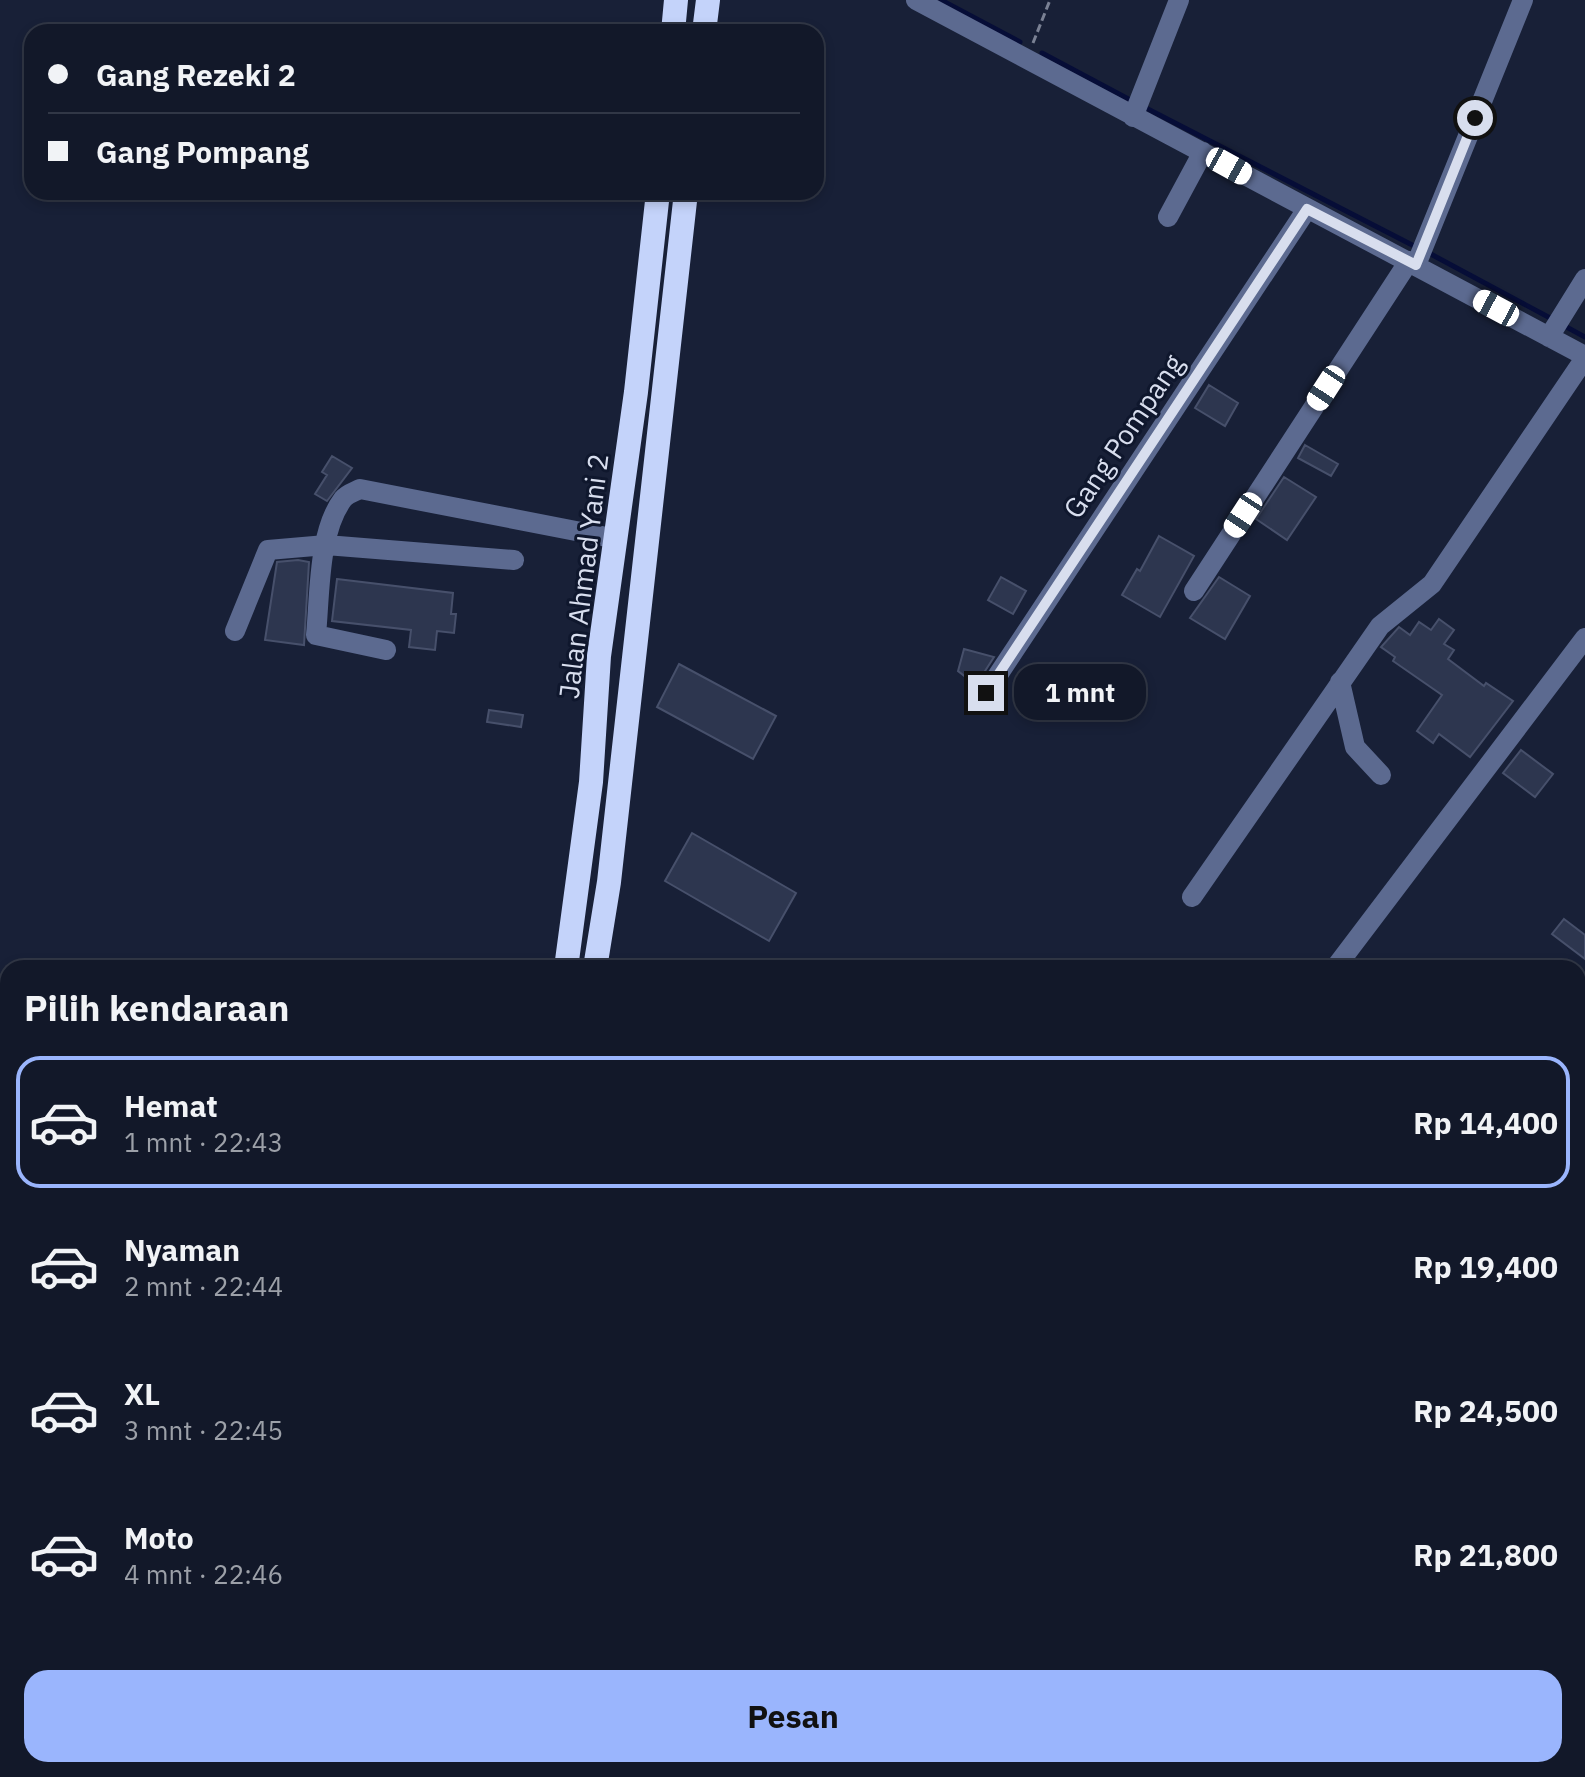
<!DOCTYPE html>
<html lang="id">
<head>
<meta charset="utf-8">
<style>
  :root { --surface:#121829; --page:#1f2535; --text:#f1f3f6; --muted:#9ca0a8; --line:#313746; --accent:#9ab5fd }
  body { margin:0; font-family:"IBM Plex Sans",sans-serif; background:var(--page); color:var(--text); height:100vh; display:flex; flex-direction:column; font-size:30px; white-space:nowrap }
  * { box-sizing:border-box; margin:0 }
  p { font-size:26px; color:var(--muted) }
  .icon { flex:none; width:44px; height:44px; fill:none; stroke:currentColor; stroke-width:2; stroke-linecap:round; stroke-linejoin:round }
  .map { position:relative; flex:1; overflow:hidden }
  .side { position:absolute; left:0px; top:960px; width:1586px; height:818px; display:flex; flex-direction:column; background:var(--surface); border-radius:24px 24px 0 0; box-shadow:0 4px 12px #0003,0 0 0 2px var(--line) }
  .side>* { flex:none }
  .banner { position:absolute; left:24px; top:24px; width:800px; height:176px; border-radius:24px; box-shadow:0 4px 12px #0003,0 0 0 2px var(--line); display:grid; align-content:center; height:176px; padding:0 24px; background:var(--surface) }
  .end { position:absolute; width:36px; height:36px; margin:-18px; border:10px solid #d8deee; background:#111; box-shadow:0 0 0 4px #111 }
  .from { border-radius:50% }
  .bubble { position:absolute; height:56px; border-radius:24px; background:var(--surface); box-shadow:0 4px 12px #0003,0 0 0 2px var(--line); font-size:26px; font-weight:800; line-height:56px; text-align:center }
  .car { position:absolute; width:24px; height:48px; margin:-24px -12px; border-radius:10px; box-shadow:0 0 6px 2px #0007; background:linear-gradient(#fff 24%,#345 0 40%,#fff 0 76%,#345 0 86%,#fff 0) }
  .banner b { display:flex; align-items:center; gap:28px; height:76px; font-size:30px }
  .banner b+b { border-top:2px solid var(--line) }
  .banner i { width:20px; height:20px; background:var(--text) }
  ul { padding:0; list-style:none }
  li { display:flex; align-items:center; gap:24px; height:132px; margin:0 16px 12px; padding:0 8px; border:4px solid transparent; border-radius:24px }
  li div { flex:1 }
  li b { display:block; font-size:30px }
  li em { font-style:normal; font-weight:800 }
  li.current { border-color:var(--accent) }
  li>.icon { width:72px; height:72px; stroke-width:1.5 }
  h2 { padding:0 24px; font-size:36px; line-height:96px }
  .button { display:flex; gap:16px; margin-top:auto; padding:16px 24px }
  .button a { flex:1; height:92px; border-radius:24px; background:var(--accent); color:#111; font-size:32px; font-weight:800; line-height:92px; text-align:center }
  .map>svg:first-child { display:block }
  .lines { fill:none; stroke-linecap:round; stroke-linejoin:round }
  .stream { stroke:#060d37; stroke-width:5 }
  .building { fill:#2d364f; stroke:#47506b; stroke-width:2 }
  .path { stroke:#7a8194; stroke-width:3; stroke-dasharray:8 4; stroke-linecap:butt }
  .minor { stroke:#5c6a90; stroke-width:20 }
  .highway { stroke:#c4d3fa; stroke-width:24 }
  .route { stroke:#d8deee; stroke-width:10 }
  .labels { text-anchor:middle; dominant-baseline:central; stroke-width:6; stroke-linejoin:round; paint-order:stroke }
  .street-label { font-size:28px; fill:#d8deee; stroke:#0f172d }
</style>
</head>
<body>
<div class="map">
<svg width="1585" height="1777" viewBox="0 0 1585 1777">
  <rect width="100%" height="100%" fill="#182037"/>
  <g class="lines">
    <path class="stream" d="M941 0 1020 42
      M1042 53 1134 102
      M1142 106 1418 248
      M1427 252 1552 319
      M1561 324 1585 337"/>
  </g>
  <path class="building" d="M1209 385 1238 403 1225 426 1195 408Z
    M1305 445 1338 464 1331 476 1298 458Z
    M332 456 352 468 327 501 315 494 327 475 322 472Z
    M1284 477 1316 497 1287 540 1256 519Z
    M1159 536 1194 556 1160 617 1122 595 1137 569 1140 571Z
    M298 560 309 562 304 645 265 640 277 562Z
    M1001 577 1026 591 1013 614 988 600Z
    M1219 577 1250 596 1225 639 1190 618Z
    M337 579 453 593 451 614H456L454 633 437 631 435 650 409 647 411 630 332 621Z
    M1439 619 1454 630 1444 644 1454 650 1448 659 1484 686 1486 683 1513 701 1470 757 1439 734 1433 743 1417 731 1442 695 1393 661 1395 657 1381 647 1399 627 1410 635 1419 622 1431 630Z
    M964 649 994 657 976 685 958 671Z
    M679 664 776 716 753 759 657 707Z
    M489 710 523 715 521 727 487 722Z
    M1521 750 1553 774 1535 797 1503 773Z
    M692 833 796 893 769 941 665 881Z
    M1564 919 1585 935V959L1552 934Z"/>
  <g class="lines">
    <path class="path" d="M1033 43 1050 0"/>
    <path class="minor" d="M916 0 1585 356
      M1133 117 1179 0
      M1168 217 1203 152
      M1416 265 1523 0
      M1549 337 1585 279
      M1194 591 1409 261
      M235 631 268 550 326 545 514 560
      M386 650 316 635C320 595 318 532 343 499 347 494 354 492 360 489L617 539
      M1340 682 1355 747 1381 775
      M986 693 1307 209
      M1192 897 1380 626 1432 584 1585 358
      M1335 968 1585 638
      M1578 995 1585 986
      M0 1256 8 1262
      M1578 1269 1585 1261
      M1578 1590 1585 1579
      M620 1770 638 1777
      M1090 1777 1091 1770
      M1181 1777 1182 1770
      M1335 1777 1340 1770"/>
    <path class="highway" d="M673 32 676 0
      M704 32 708 0
      M566 968 591 782 599 656 636 392 658 192
      M595 968 609 882 686 192
      M508 1770V1777
      M479 1777V1770"/>
  </g>
  <g class="lines">
    <path class="route" d="M986 693 1307 209 1416 265 1475 118"/>
  </g>
  <g class="labels">
    <g class="street-label">
      <text transform="translate(1123 436) rotate(-56)">Gang Pompang</text>
      <text transform="translate(583 576) rotate(-83)">Jalan Ahmad Yani 2</text>
    </g>
  </g>
</svg>
<i class="end from" style="left:1475px;top:118px"></i>
<i class="end" style="left:986px;top:693px"></i>
<div class="bubble" style="left:1014px;top:664px;width:132px">1 mnt</div>
<i class="car" style="left:1229px;top:166px;rotate:119deg"></i>
<i class="car" style="left:1496px;top:308px;rotate:298deg"></i>
<i class="car" style="left:1326px;top:388px;rotate:213deg"></i>
<i class="car" style="left:1243px;top:515px;rotate:213deg"></i>
<div class="banner">
<b><i class="from"></i>Gang Rezeki 2</b>
<b><i></i>Gang Pompang</b>
</div>
<section class="side">
<h2>Pilih kendaraan</h2>
<ul>
<li class="current"><svg class="icon" aria-label="car" viewBox="0 0 24 24"><path d="M5 17H2v-5l4-1 3-4h7l3 4 3 1v5h-3M9 17h6M6 11h13"/><circle cx="7" cy="17" r="2"/><circle cx="17" cy="17" r="2"/></svg><div><b>Hemat</b><p>1 mnt · 22:43</p></div><em>Rp 14,400</em></li>
<li><svg class="icon" aria-label="car" viewBox="0 0 24 24"><path d="M5 17H2v-5l4-1 3-4h7l3 4 3 1v5h-3M9 17h6M6 11h13"/><circle cx="7" cy="17" r="2"/><circle cx="17" cy="17" r="2"/></svg><div><b>Nyaman</b><p>2 mnt · 22:44</p></div><em>Rp 19,400</em></li>
<li><svg class="icon" aria-label="car" viewBox="0 0 24 24"><path d="M5 17H2v-5l4-1 3-4h7l3 4 3 1v5h-3M9 17h6M6 11h13"/><circle cx="7" cy="17" r="2"/><circle cx="17" cy="17" r="2"/></svg><div><b>XL</b><p>3 mnt · 22:45</p></div><em>Rp 24,500</em></li>
<li><svg class="icon" aria-label="car" viewBox="0 0 24 24"><path d="M5 17H2v-5l4-1 3-4h7l3 4 3 1v5h-3M9 17h6M6 11h13"/><circle cx="7" cy="17" r="2"/><circle cx="17" cy="17" r="2"/></svg><div><b>Moto</b><p>4 mnt · 22:46</p></div><em>Rp 21,800</em></li>
</ul>
<div class="button"><a>Pesan</a></div>
</section>
</div>
</body>
</html>
